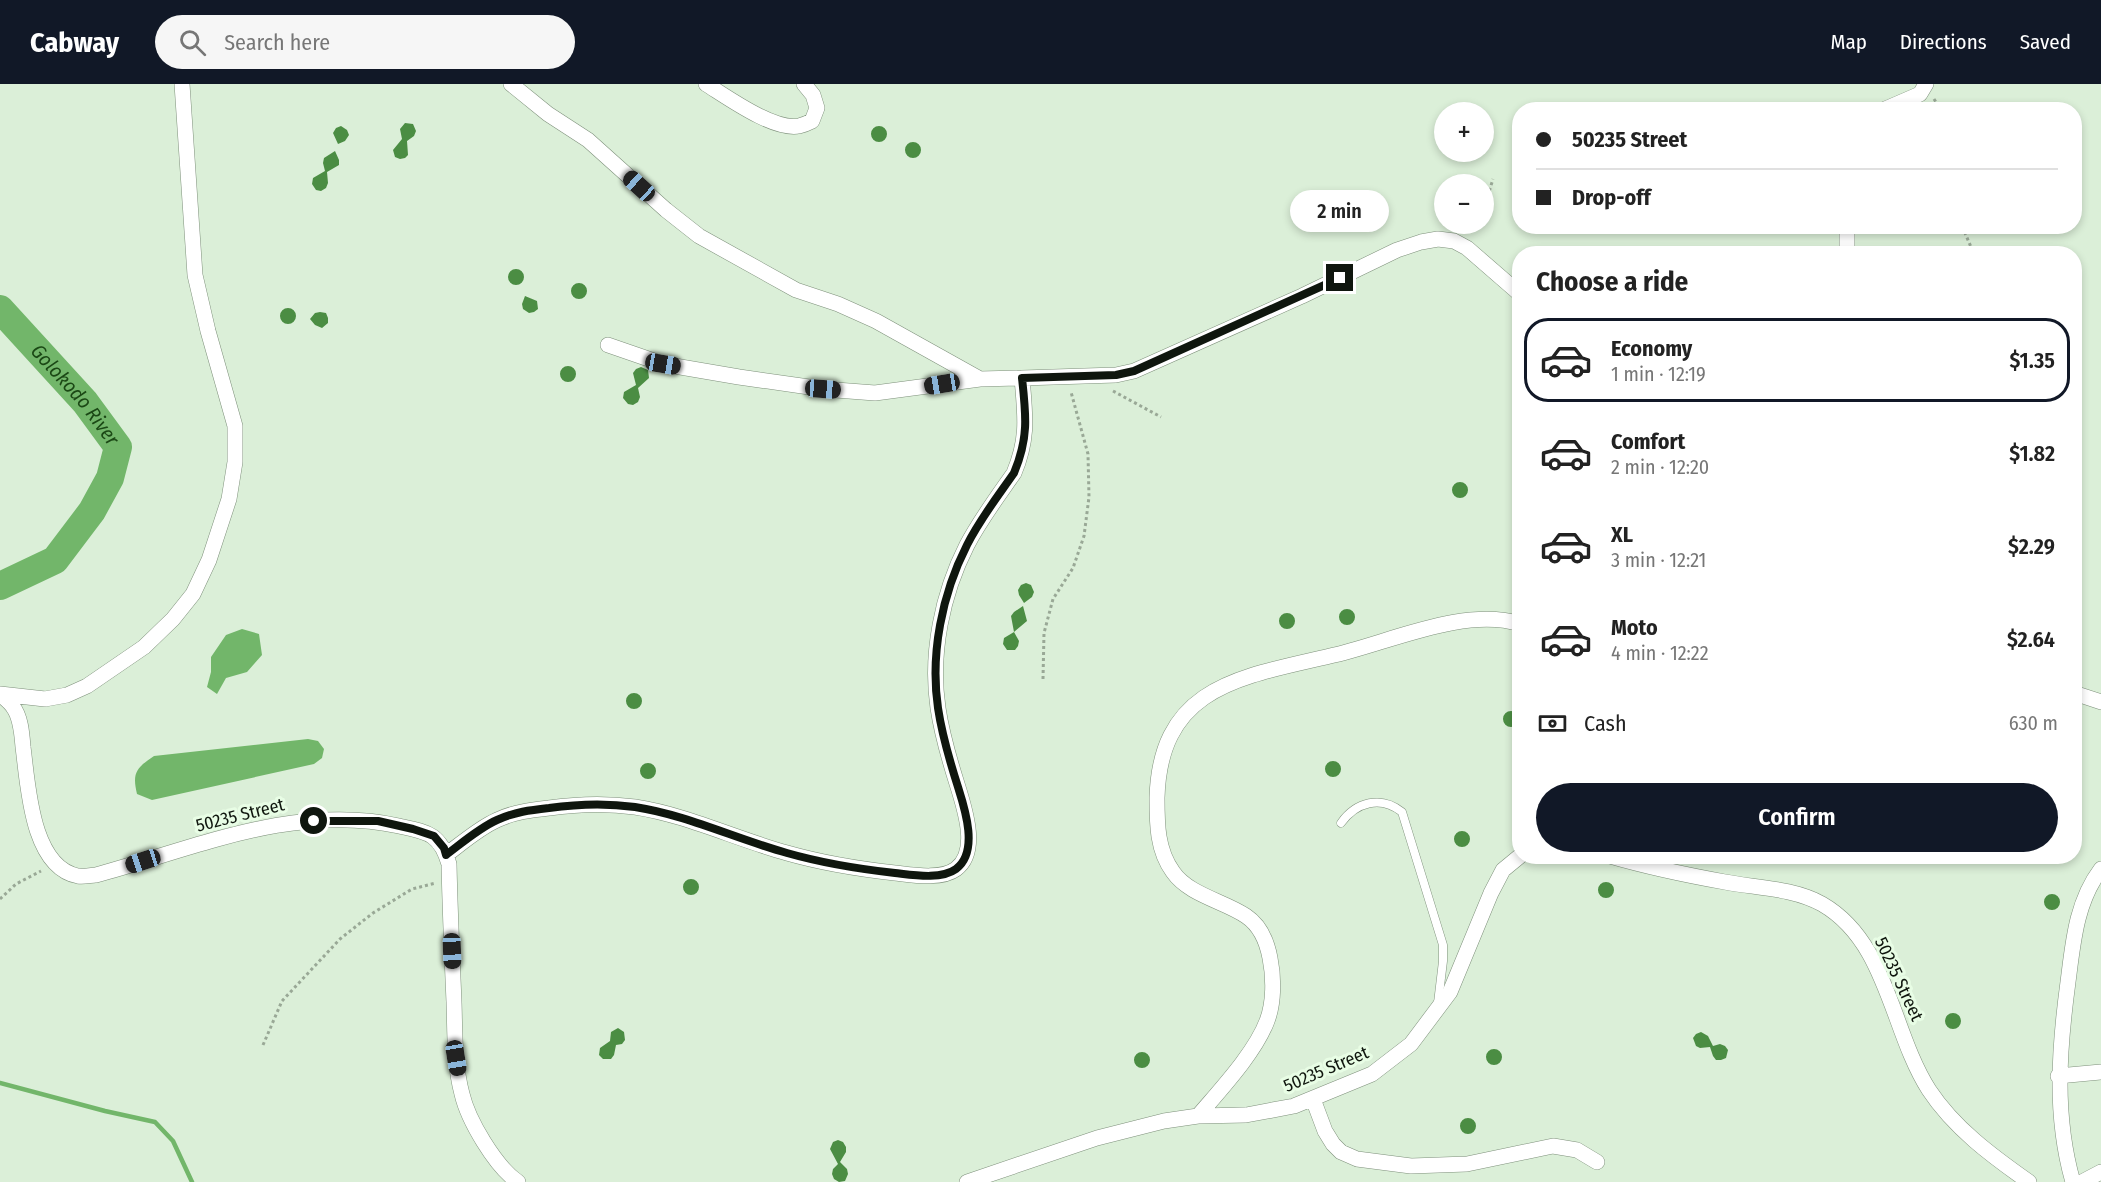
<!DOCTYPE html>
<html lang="en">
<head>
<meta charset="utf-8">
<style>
  :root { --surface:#fff; --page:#f6f6f6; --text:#222; --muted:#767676; --line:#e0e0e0; --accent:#111827 }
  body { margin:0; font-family:"Fira Sans Condensed",sans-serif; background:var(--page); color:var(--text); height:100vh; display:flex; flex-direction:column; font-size:22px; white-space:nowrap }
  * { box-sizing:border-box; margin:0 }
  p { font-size:20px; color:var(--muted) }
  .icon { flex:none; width:33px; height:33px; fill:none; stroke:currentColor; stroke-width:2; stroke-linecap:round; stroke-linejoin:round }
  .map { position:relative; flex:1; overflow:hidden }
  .details { position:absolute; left:1512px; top:162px; width:570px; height:618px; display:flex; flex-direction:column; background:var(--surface); border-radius:24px; box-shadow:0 3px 9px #0003 }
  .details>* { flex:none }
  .hud { position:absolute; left:1512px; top:18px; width:570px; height:132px; border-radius:24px; box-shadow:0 3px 9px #0003; display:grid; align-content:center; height:132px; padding:0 24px; background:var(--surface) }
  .buttons { position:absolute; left:1434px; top:18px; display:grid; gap:12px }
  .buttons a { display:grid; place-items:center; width:60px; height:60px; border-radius:50%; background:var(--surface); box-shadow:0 3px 9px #0003; font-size:30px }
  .end { position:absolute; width:27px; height:27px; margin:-14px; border:8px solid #0f160e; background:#fff; box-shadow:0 0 0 3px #fff }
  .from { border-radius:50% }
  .bubble { position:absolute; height:42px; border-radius:21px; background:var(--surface); box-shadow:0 3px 9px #0003; font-size:20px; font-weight:600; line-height:42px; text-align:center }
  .car { position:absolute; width:18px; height:36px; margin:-18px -9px; border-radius:8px; box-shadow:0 0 4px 2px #0007; background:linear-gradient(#222 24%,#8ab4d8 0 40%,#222 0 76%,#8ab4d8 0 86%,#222 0) }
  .hud b { display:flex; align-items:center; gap:21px; height:57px; font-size:22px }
  .hud b+b { border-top:2px solid var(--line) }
  .hud i { width:15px; height:15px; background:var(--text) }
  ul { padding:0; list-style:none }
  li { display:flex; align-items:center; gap:18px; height:84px; margin:0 12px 9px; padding:0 12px; border:3px solid transparent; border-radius:24px }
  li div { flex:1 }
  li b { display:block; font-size:22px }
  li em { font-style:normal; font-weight:600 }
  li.selected { border-color:var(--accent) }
  li>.icon { width:54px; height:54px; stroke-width:1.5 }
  h2 { padding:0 24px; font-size:27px; line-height:72px }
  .pay { display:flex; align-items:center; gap:15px; height:66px; padding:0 24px; font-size:22px }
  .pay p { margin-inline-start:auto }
  .button { display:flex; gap:12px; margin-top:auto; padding:12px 24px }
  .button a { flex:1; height:69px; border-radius:36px; background:var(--accent); color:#fff; font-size:24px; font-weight:600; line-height:69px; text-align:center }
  header { display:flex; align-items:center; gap:36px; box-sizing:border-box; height:84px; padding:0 30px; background:var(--accent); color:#fff }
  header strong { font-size:28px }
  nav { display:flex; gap:33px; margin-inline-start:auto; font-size:21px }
  .search { width:420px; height:54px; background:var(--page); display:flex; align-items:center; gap:15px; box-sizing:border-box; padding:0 21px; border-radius:33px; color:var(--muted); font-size:22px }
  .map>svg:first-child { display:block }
  .water { fill:#72b66a }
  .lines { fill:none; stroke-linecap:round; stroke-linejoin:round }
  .stream { stroke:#72b66a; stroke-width:4.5 }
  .river { stroke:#72b66a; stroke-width:28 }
  .building { fill:#4b8d43 }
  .service-casing { stroke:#7e907b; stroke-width:9 }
  .minor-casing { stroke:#7e907b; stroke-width:16 }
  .path { stroke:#99a896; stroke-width:3; stroke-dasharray:3 3; stroke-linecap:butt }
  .service { stroke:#fff; stroke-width:8 }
  .minor { stroke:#fff; stroke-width:15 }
  .route { stroke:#0f160e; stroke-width:8 }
  .labels { text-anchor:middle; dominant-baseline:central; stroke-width:6; stroke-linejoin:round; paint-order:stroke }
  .street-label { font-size:18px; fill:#0f160e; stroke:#e8fde5 }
  .water-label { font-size:20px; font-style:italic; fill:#1b4815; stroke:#e8fde5 }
</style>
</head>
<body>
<header>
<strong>Cabway</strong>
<div class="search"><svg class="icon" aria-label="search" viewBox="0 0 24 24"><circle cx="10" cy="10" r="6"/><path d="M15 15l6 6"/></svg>Search here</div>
<nav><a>Map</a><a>Directions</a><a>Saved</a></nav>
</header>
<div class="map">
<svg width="2101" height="1098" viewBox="0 0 2101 1098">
  <rect width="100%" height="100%" fill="#dbefd8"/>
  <path class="water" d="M242 545 259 550 262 571 247 588 226 594 217 610 207 603 211 588V573L226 551Z
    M308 655 318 657 324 665 322 674 314 680 152 716 137 710C132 689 136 684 154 672Z"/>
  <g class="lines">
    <path class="stream" d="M0 999 105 1027 155 1038 173 1057 192 1098"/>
    <path class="river" id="s1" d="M0 225 85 318 118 363 110 394 92 427 55 476 0 502"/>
  </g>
  <path class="building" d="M405 39 413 40 416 47 414 52 407 57 408 71 405 74 400 75 395 73 393 66 402 55 400 45Z
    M871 50a8 8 0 1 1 16 0a8 8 0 1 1-16 0Z
    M341 42 347 46 349 51 345 57 338 60 333 49 336 44Z
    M905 66a8 8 0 1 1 16 0a8 8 0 1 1-16 0Z
    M335 67 339 76V81L327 88 328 99 326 104 321 107 316 106 312 100 313 94 325 87 323 79 324 74Z
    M508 193a8 8 0 1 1 16 0a8 8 0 1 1-16 0Z
    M571 207a8 8 0 1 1 16 0a8 8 0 1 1-16 0Z
    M525 212 537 217 538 225 534 228 529 229 523 225 522 220Z
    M280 232a8 8 0 1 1 16 0a8 8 0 1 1-16 0Z
    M320 228 326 229 328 234V239L322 244 315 241 310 235 315 229Z
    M560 290a8 8 0 1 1 16 0a8 8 0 1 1-16 0Z
    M641 283 648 286 649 294 638 304 640 313 638 318 633 321 628 320 623 314 624 308 636 301 633 289 636 285Z
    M1452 406a8 8 0 1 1 16 0a8 8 0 1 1-16 0Z
    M1026 499 1031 501 1034 508 1032 513 1024 519 1019 511 1018 506 1021 501Z
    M1023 522 1027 537 1014 548 1011 532 1014 528Z
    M1339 533a8 8 0 1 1 16 0a8 8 0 1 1-16 0Z
    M1279 537a8 8 0 1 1 16 0a8 8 0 1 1-16 0Z
    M1014 548 1019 557 1018 562 1015 566H1007L1003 560 1004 554Z
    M626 617a8 8 0 1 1 16 0a8 8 0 1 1-16 0Z
    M1503 635a8 8 0 1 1 16 0a8 8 0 1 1-16 0Z
    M1325 685a8 8 0 1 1 16 0a8 8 0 1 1-16 0Z
    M640 687a8 8 0 1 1 16 0a8 8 0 1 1-16 0Z
    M1454 755a8 8 0 1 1 16 0a8 8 0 1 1-16 0Z
    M683 803a8 8 0 1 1 16 0a8 8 0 1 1-16 0Z
    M1598 806a8 8 0 1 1 16 0a8 8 0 1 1-16 0Z
    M2044 818a8 8 0 1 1 16 0a8 8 0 1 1-16 0Z
    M1945 937a8 8 0 1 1 16 0a8 8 0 1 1-16 0Z
    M618 944 624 948 625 956 622 960 616 961 614 971 611 975H603L599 971 600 964 610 957 611 948Z
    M1701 948 1708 952 1713 962 1720 960 1725 962 1728 966 1726 974 1721 976H1716L1713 972 1710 963 1700 964 1696 962 1693 954 1696 950Z
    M1486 973a8 8 0 1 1 16 0a8 8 0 1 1-16 0Z
    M1134 976a8 8 0 1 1 16 0a8 8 0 1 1-16 0Z
    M1460 1042a8 8 0 1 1 16 0a8 8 0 1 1-16 0Z
    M838 1056 843 1058 846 1063V1068L840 1078 847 1085 848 1090 845 1097 839 1098 834 1095 832 1090 833 1085 838 1080 830 1065 833 1058Z"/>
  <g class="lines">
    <g class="service-casing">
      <path id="service" d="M1341 739C1356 718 1381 711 1402 728L1443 861V877L1438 919"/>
    </g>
    <g class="minor-casing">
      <path id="minor" d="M511 0 548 30 588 56 666 126 699 152 796 206 838 220 876 237 980 295
        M706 0C727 13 774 47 799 42 803 41 808 39 812 37L817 24 813 11 804 0
        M1883 26 1920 10 1926 0
        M1847 142V170
        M608 261 663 280 739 293 823 305 875 309 980 295 1022 294
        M2074 609 2101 618
        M0 610C4 614 10 618 13 623 21 633 22 651 23 663 28 700 31 783 78 792 84 793 91 791 96 791 195 764 295 719 399 742 427 748 440 749 449 780 450 826 452 872 454 918 455 948 454 980 462 1010 468 1036 495 1082 518 1098
        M0 610 45 615 67 611 87 602 144 563 173 535 193 510 209 476 229 415 235 378V342L208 247 195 191 182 0
        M446 771C462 759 479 744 497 736 514 728 531 726 549 724 577 720 607 719 635 723 687 731 736 755 787 769 822 779 859 785 895 789 913 791 941 796 956 785 979 768 965 726 958 703 950 678 942 651 938 624 930 570 942 510 967 461 980 436 998 412 1014 389 1029 353 1025 331 1022 294L1116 291 1134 287 1302 212 1397 166 1421 158 1438 155 1454 157 1467 164 1520 210
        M1610 772C1648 783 1686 791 1725 798 1757 804 1793 804 1822 820 1888 858 1891 947 1929 1006 1954 1044 1992 1072 2029 1098
        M2058 992 2101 988
        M1313 1015 1325 1047 1333 1060 1341 1068 1357 1075 1411 1082 1467 1080 1553 1062 1577 1066 1597 1078
        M1198 1032C1220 1006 1255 969 1267 937 1274 919 1274 894 1270 874 1267 858 1261 842 1246 832 1224 817 1189 811 1173 788 1157 766 1157 740 1157 714 1160 602 1241 593 1330 572 1386 560 1464 522 1520 540
        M967 1098 1097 1054 1164 1037 1198 1032 1246 1031 1294 1022 1372 990 1411 960 1450 908 1491 809 1503 786 1520 772
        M2073 1098C2054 1032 2059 965 2068 898 2073 859 2076 818 2101 785
        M2082 1098 2101 1088"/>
    </g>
    <path class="path" d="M1934 15 1941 26
      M1484 124 1493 95
      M1965 142V149L1974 170
      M1467 147 1475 140
      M1113 307 1161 333
      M1043 595 1044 549 1053 515 1073 484 1084 452 1089 413 1088 370 1071 308
      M0 815 16 800 41 787
      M263 961 282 917 340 855 373 829 412 805 436 799"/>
    <use href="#service" class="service"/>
    <use href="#minor" class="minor"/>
  </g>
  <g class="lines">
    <path class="route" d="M314 737H378L413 745 434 752 444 764 446 771C462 759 479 744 497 736 514 728 531 726 549 724 577 720 607 719 635 723 687 731 736 755 787 769 822 779 859 785 895 789 913 791 941 796 956 785 979 768 965 725 958 703 950 678 942 651 938 624 930 570 942 510 967 461 980 435 998 412 1014 389 1029 353 1026 331 1022 294L1116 291 1134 287 1340 194"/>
  </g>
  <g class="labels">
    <g class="street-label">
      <text transform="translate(240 731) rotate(-14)">50235 Street</text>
      <text transform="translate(1899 895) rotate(65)">50235 Street</text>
      <text transform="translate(1326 985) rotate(-23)">50235 Street</text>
    </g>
    <g class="water-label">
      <text stroke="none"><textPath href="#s1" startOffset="114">Golokodo River</textPath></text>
    </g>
  </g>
</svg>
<div class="buttons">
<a>+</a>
<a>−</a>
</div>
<i class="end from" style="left:314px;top:737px"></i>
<i class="end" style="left:1340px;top:194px"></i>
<div class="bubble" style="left:1290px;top:106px;width:99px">2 min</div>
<i class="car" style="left:639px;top:102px;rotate:312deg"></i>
<i class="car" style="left:663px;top:280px;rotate:100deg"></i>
<i class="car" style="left:942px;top:300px;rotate:261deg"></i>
<i class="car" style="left:823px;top:305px;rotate:94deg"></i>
<i class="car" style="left:143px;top:777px;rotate:252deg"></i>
<i class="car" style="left:452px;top:867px;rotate:178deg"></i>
<i class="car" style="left:456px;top:974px;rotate:171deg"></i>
<div class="hud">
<b><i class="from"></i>50235 Street</b>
<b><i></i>Drop-off</b>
</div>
<section class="details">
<h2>Choose a ride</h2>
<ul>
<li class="selected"><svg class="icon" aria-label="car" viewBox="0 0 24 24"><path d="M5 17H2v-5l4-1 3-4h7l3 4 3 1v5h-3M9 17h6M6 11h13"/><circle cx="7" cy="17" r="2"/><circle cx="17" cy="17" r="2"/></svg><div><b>Economy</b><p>1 min · 12:19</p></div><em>$1.35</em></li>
<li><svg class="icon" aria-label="car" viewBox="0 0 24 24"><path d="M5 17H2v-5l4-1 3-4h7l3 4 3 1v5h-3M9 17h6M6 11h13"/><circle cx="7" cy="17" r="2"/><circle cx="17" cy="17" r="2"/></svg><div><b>Comfort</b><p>2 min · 12:20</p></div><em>$1.82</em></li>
<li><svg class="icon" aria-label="car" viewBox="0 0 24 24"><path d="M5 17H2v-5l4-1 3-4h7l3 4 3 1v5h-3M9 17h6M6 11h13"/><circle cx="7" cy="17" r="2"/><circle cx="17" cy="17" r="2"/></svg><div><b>XL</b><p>3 min · 12:21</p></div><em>$2.29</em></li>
<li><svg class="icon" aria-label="car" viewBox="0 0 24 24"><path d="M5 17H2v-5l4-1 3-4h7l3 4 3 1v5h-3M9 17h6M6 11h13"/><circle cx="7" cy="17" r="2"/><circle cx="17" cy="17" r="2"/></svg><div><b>Moto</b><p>4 min · 12:22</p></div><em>$2.64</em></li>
</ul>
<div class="pay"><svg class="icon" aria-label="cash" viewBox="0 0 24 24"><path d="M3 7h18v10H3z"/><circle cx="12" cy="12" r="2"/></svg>Cash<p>630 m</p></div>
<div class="button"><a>Confirm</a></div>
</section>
</div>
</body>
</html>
